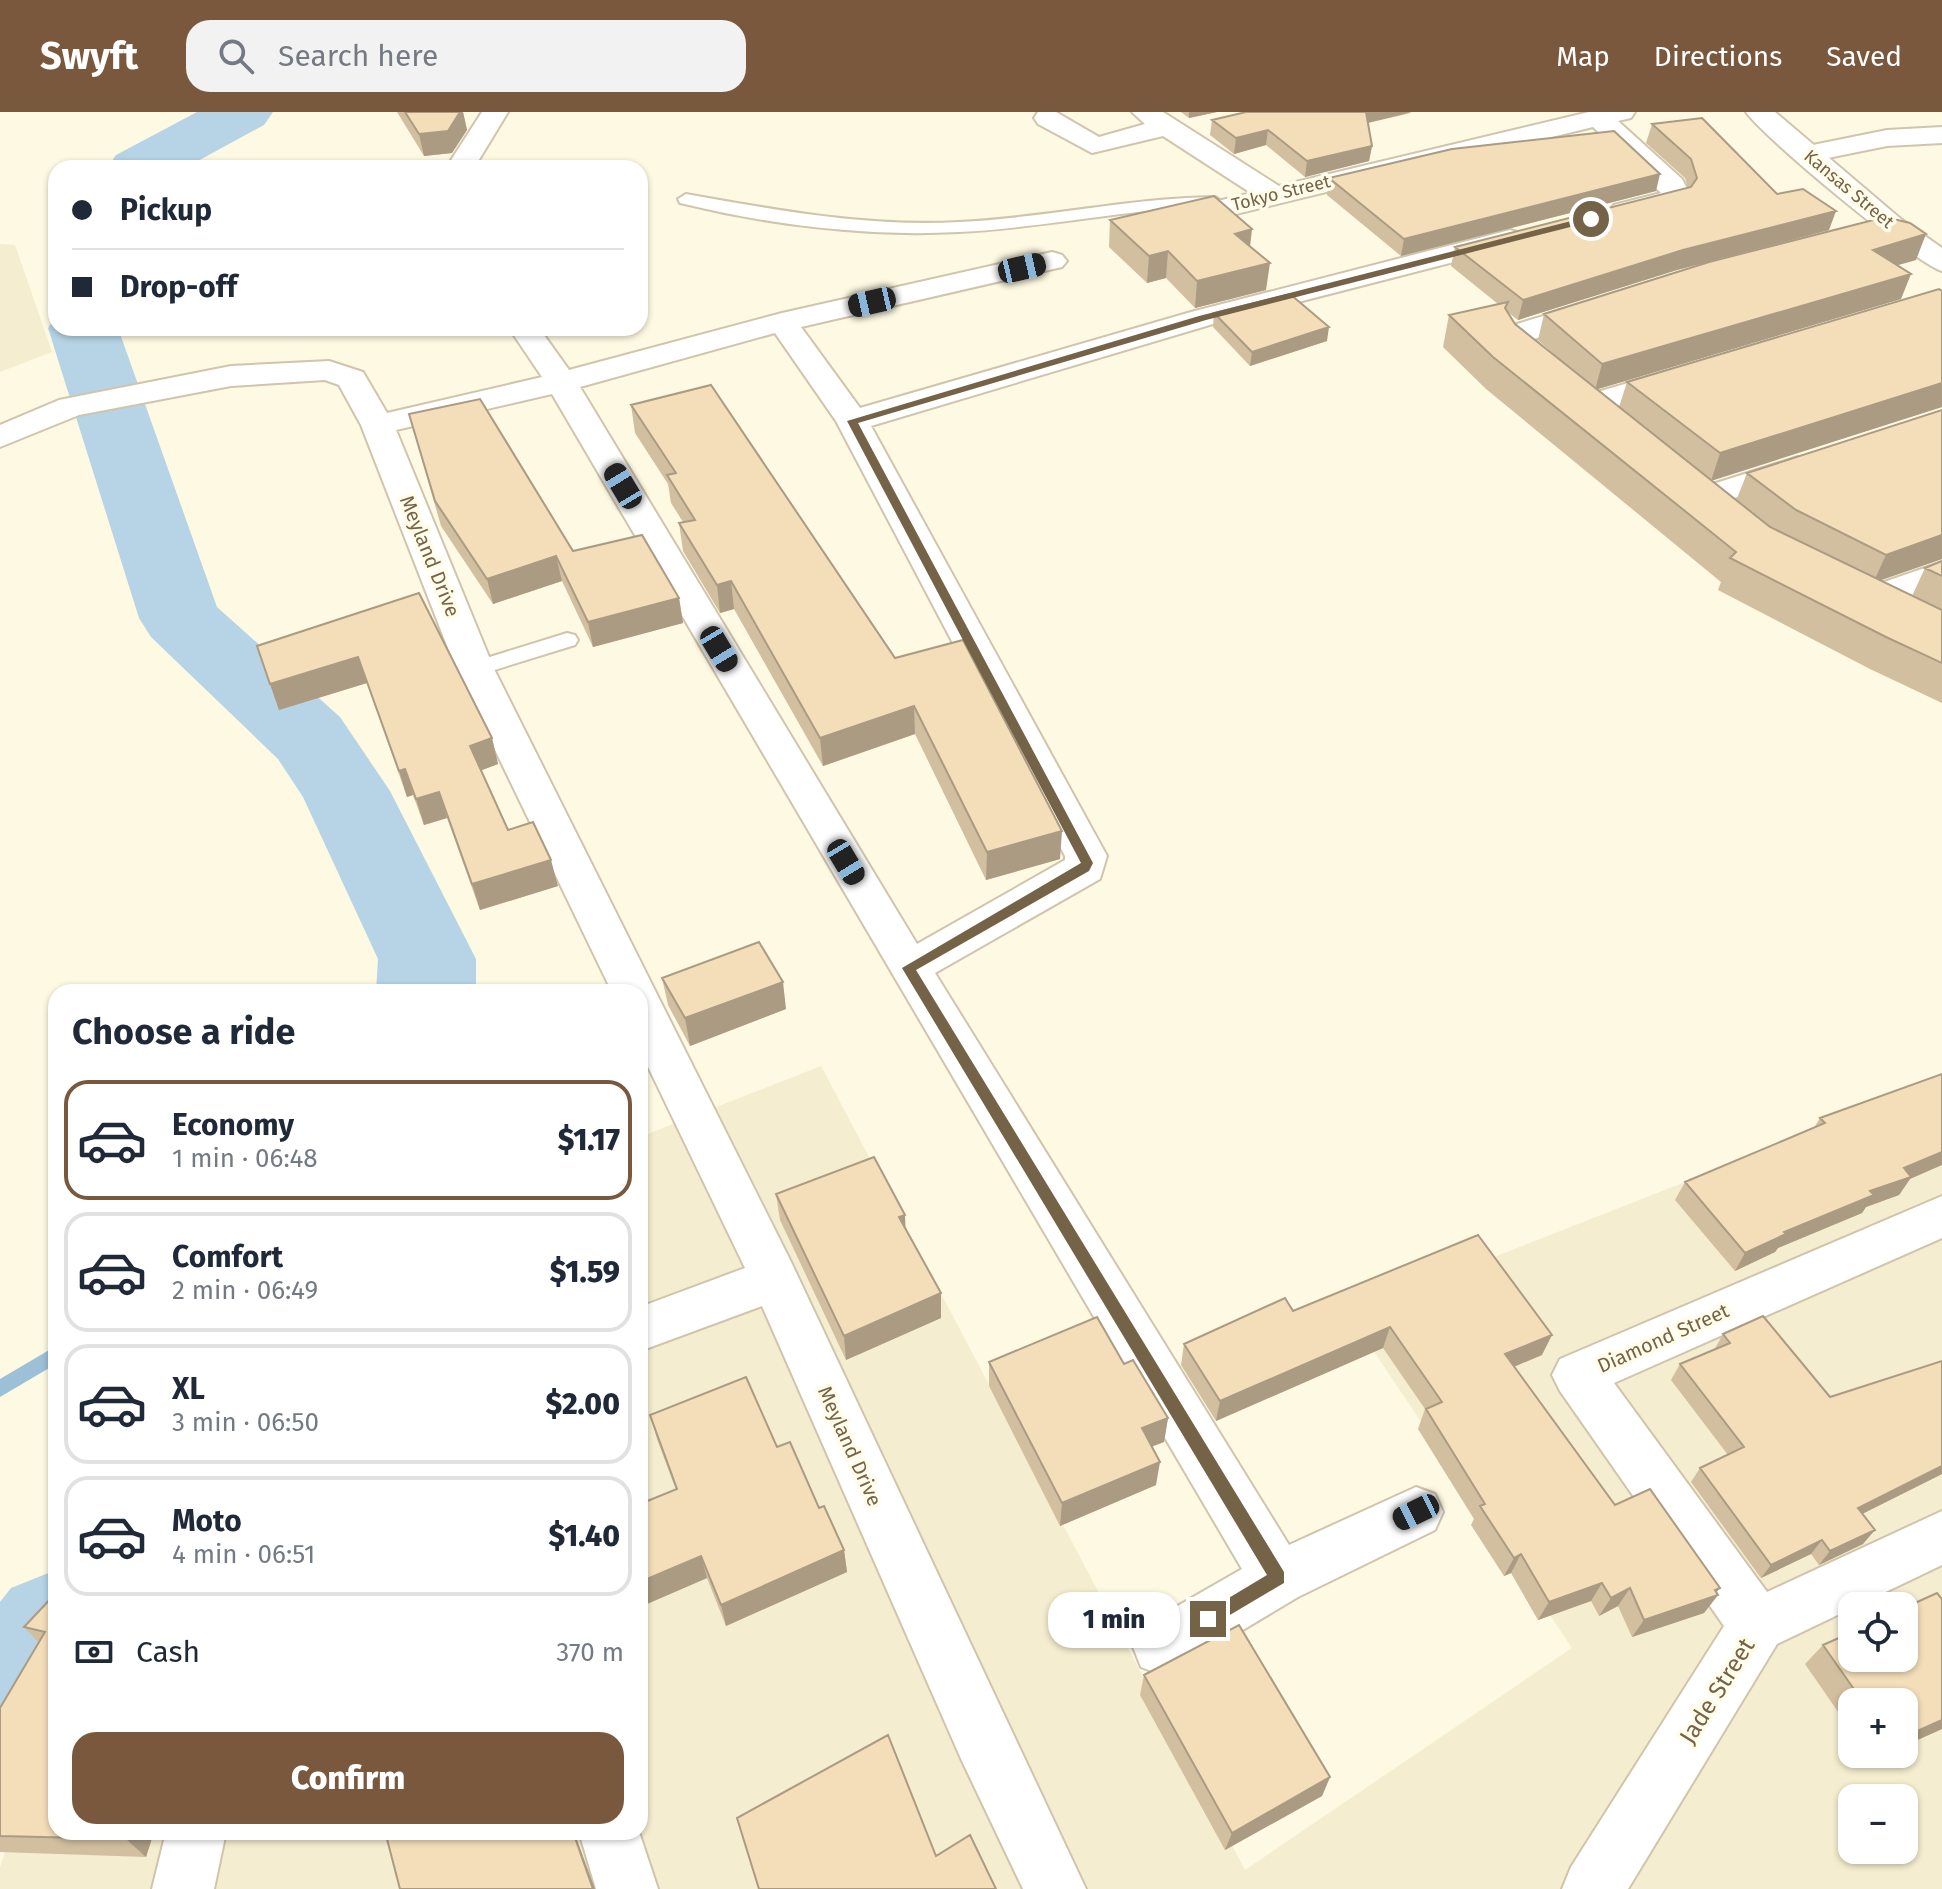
<!DOCTYPE html>
<html lang="en">
<head>
<meta charset="utf-8">
<style>
  :root { --surface:#fff; --page:#f2f2f3; --text:#1f2937; --muted:#747a83; --line:#e0e1e3; --accent:#7a583d }
  body { margin:0; font-family:"Fira Sans",sans-serif; background:var(--page); color:var(--text); height:100vh; display:flex; flex-direction:column; font-size:30px; white-space:nowrap }
  * { box-sizing:border-box; margin:0 }
  p { font-size:26px; color:var(--muted) }
  .icon { flex:none; width:44px; height:44px; fill:none; stroke:currentColor; stroke-width:2; stroke-linecap:round; stroke-linejoin:round }
  .map { position:relative; flex:1; overflow:hidden }
  .side { position:absolute; left:48px; top:872px; width:600px; height:856px; display:flex; flex-direction:column; background:var(--surface); border-radius:24px; box-shadow:0 2px 6px #0004 }
  .side>* { flex:none }
  .guide { position:absolute; left:48px; top:48px; width:600px; height:176px; border-radius:24px; box-shadow:0 2px 6px #0004; display:grid; align-content:center; height:176px; padding:0 24px; background:var(--surface) }
  .fabs { position:absolute; left:1838px; top:1480px; display:grid; gap:16px }
  .fabs a { display:grid; place-items:center; width:80px; height:80px; border-radius:16px; background:var(--surface); box-shadow:0 2px 6px #0004; font-size:40px }
  .end { position:absolute; width:36px; height:36px; margin:-18px; border:10px solid #756348; background:#fff; box-shadow:0 0 0 4px #fff }
  .from { border-radius:50% }
  .bubble { position:absolute; height:56px; border-radius:24px; background:var(--surface); box-shadow:0 2px 6px #0004; font-size:26px; font-weight:800; line-height:56px; text-align:center }
  .car { position:absolute; width:24px; height:48px; margin:-24px -12px; border-radius:10px; box-shadow:0 0 6px 2px #0007; background:linear-gradient(#222 24%,#8ab4d8 0 40%,#222 0 76%,#8ab4d8 0 86%,#222 0) }
  .guide b { display:flex; align-items:center; gap:28px; height:76px; font-size:30px }
  .guide b+b { border-top:2px solid var(--line) }
  .guide i { width:20px; height:20px; background:var(--text) }
  ul { padding:0; list-style:none }
  li { display:flex; align-items:center; gap:24px; height:120px; margin:0 16px 12px; padding:0 8px; border:4px solid var(--line); border-radius:24px }
  li div { flex:1 }
  li b { display:block; font-size:30px }
  li em { font-style:normal; font-weight:800 }
  li.selected { border-color:var(--accent) }
  li>.icon { width:72px; height:72px; stroke-width:1.5 }
  h2 { padding:0 24px; font-size:36px; line-height:96px }
  .pay { display:flex; align-items:center; gap:20px; height:88px; padding:0 24px; font-size:30px }
  .pay p { margin-inline-start:auto }
  .cta { display:flex; gap:16px; margin-top:auto; padding:16px 24px }
  .cta a { flex:1; height:92px; border-radius:24px; background:var(--accent); color:#fff; font-size:32px; font-weight:800; line-height:92px; text-align:center }
  header { display:flex; align-items:center; gap:48px; box-sizing:border-box; height:112px; padding:0 40px; background:var(--accent); color:#fff }
  header strong { font-size:38px }
  nav { display:flex; gap:44px; margin-inline-start:auto; font-size:28px }
  .search { width:560px; height:72px; background:var(--page); display:flex; align-items:center; gap:20px; box-sizing:border-box; padding:0 28px; border-radius:24px; color:var(--muted); font-size:30px }
  .map>svg:first-child { display:block }
  .residential { fill:#f4edd0; fill-rule:evenodd }
  .lines { fill:none; stroke-linecap:round; stroke-linejoin:round }
  .stream { fill:#9cc0d8; fill-rule:evenodd }
  .river { fill:#b6d4e6; fill-rule:evenodd }
  .service-casing { stroke:#d0c5ac; stroke-width:4 }
  .minor-casing { stroke:#d0c5ac; stroke-width:4 }
  .tertiary-casing { stroke:#d0c5ac; stroke-width:4 }
  .service { fill:#fff; fill-rule:evenodd }
  .minor { fill:#fff; fill-rule:evenodd }
  .tertiary { fill:#fff; fill-rule:evenodd }
  .wall { fill:#d1bf9f }
  .shaded-wall { fill:#aa9b82 }
  .building { fill:#f3deb9; stroke:#aa9b82; stroke-width:2 }
  .route { fill:#756348 }
  .labels { text-anchor:middle; dominant-baseline:central; stroke-width:7; stroke-linejoin:round; paint-order:stroke }
  .far-street-label { font-size:18px; fill:#756348; stroke:#fffce9 }
  .street-label { font-size:20px; fill:#756348; stroke:#fffce9 }
  .near-street-label { font-size:24px; fill:#756348; stroke:#fffce9 }
</style>
</head>
<body>
<header>
<strong>Swyft</strong>
<div class="search"><svg class="icon" aria-label="search" viewBox="0 0 24 24"><circle cx="10" cy="10" r="6"/><path d="M15 15l6 6"/></svg>Search here</div>
<nav><a>Map</a><a>Directions</a><a>Saved</a></nav>
</header>
<div class="map">
<svg width="1942" height="1777" viewBox="0 0 1942 1777">
  <rect width="100%" height="100%" fill="#fdf9e2"/>
  <path class="residential" d="M0 132 15 133 52 240 0 260Z
    M821 954 1245 1758 1572 1536 1349 1202 1942 969V1777H0V1756L51 1591 56 1720H640V1025ZM1852 1494H1904V1546H1852ZM1852 1590H1904V1642H1852ZM1852 1686H1904V1738H1852Z"/>
  <g class="lines">
    <path class="stream" d="M56 1234V1252L0 1285V1267Z"/>
    <path class="river" d="M197 0H273L264 13 185 56H107L116 43Z
      M56 204V216H118L217 495 340 605 390 679 476 847V880H376L378 847 303 685 278 647 151 525 139 506 48 216Z
      M56 1458V1627L46 1639 0 1659V1490L11 1476Z"/>
    <g class="service-casing">
      <path id="service" d="M686 82C776 98 867 115 959 110 1045 106 1129 86 1215 85L1223 90 1215 95C1129 96 1045 116 959 120 868 125 769 113 680 91L678 87Z
        M567 521 575 523 578 528 575 533 475 564 464 557 467 552Z"/>
    </g>
    <g class="minor-casing">
      <path id="minor" d="M482 0H508L474 56H446Z
        M1038 0H1056L1099 25 1145 12 1132 0H1163L1279 74 1589 0H1635L1631 6 1618 9 1682 67 1690 82 1684 92 1624 108 1614 105 1610 99 1614 93 1661 81 1593 15 1174 117 1164 114 1160 108 1164 102 1251 81 1163 24 1092 41 1038 12 1034 6Z
        M1942 15V31L1887 34 1808 50 1798 48 1794 42 1798 36 1887 18Z
        M1510 118 1520 121 1525 127 1520 133 1213 212 871 314 1107 744 1100 767 935 861 1289 1433 1416 1375 1435 1382 1443 1400 1435 1418 1298 1485 1181 1555 1161 1563 1141 1555 1133 1535 1141 1515 1242 1457 552 282 396 318 494 557 792 1152 1086 1777H1023L962 1649 762 1194 640 1239V1195L745 1156 640 938V880H612L456 557 361 313 339 273 325 268 231 274 79 303 0 335V313L59 288 231 254 329 249 363 260 387 301 542 265 509 216H539L569 258 782 201 1052 140 1062 143 1067 149 1062 155 801 215 860 296 1191 200ZM775 221 836 309 1065 744V748L917 832 580 275Z
        M1597 188 1608 191 1612 197 1608 203 1534 227 1566 260 1561 267H1539L1500 226 1510 214Z
        M1679 256 1690 259 1695 266 1690 273 1588 303 1577 300 1572 293 1577 286Z
        M1798 345 1810 348 1815 355 1810 362 1706 395 1694 392 1689 385 1694 378Z
        M1942 450V473L1871 498 1858 495 1853 487 1858 479Z
        M1942 1084V1126L1614 1271 1767 1480 1942 1399V1453L1777 1532 1628 1777H1562L1571 1755 1724 1514 1560 1279 1552 1263 1560 1247Z
        M166 1720H226L214 1777H152Z
        M579 1720H639L658 1777H596Z"/>
    </g>
    <g class="tertiary-casing">
      <path id="tertiary" d="M1746 0H1775L1902 108 1942 136V159C1916 152 1763 25 1746 0Z"/>
    </g>
    <use href="#service" class="service"/>
    <use href="#minor" class="minor"/>
    <use href="#tertiary" class="tertiary"/>
  </g>
  <path class="wall" d="M397 0H463L467 18 452 41 424 44Z
    M1181 0H1217L1189 6Z
    M1411 1 1368 11 1372 34 1369 49 1305 65 1266 33 1234 42 1210 23 1212 8Z
    M1652 12 1777 82 1829 118 1677 158 1518 208 1506 199 1515 212 1568 255 1538 228 1544 202 1916 148 1897 153 1901 187 1597 277 1619 295 1627 270 1942 179V295L1711 368 1736 389 1747 361 1942 447 1880 468 1912 484 1925 456 1942 449V591L1870 557 1718 478 1721 470 1486 277 1443 235 1449 203 1498 192 1451 154 1455 135 1688 76 1685 66 1646 31Z
    M1329 66 1656 79 1401 144 1327 83Z
    M1110 108 1250 134 1266 178 1195 196 1166 166 1147 171 1109 135Z
    M1214 201 1327 229 1250 254 1213 215Z
    M631 293 895 546 1060 747 986 768 915 622 823 654 734 497 720 501 683 439 679 411 683 410 671 391 668 372 635 321Z
    M409 302 573 439 679 486 683 511 593 535 562 469 493 492 441 414Z
    M419 481 492 626 498 652 481 658 508 718 558 774 480 798 447 706 424 713 413 683 407 685 367 571 279 598 270 572Z
    M662 866 786 897 690 934 668 893Z
    M1820 1006 1910 1067 1899 1083 1866 1095 1862 1101 1778 1136 1775 1140 1735 1159 1675 1088 1685 1070 1814 1016Z
    M776 1082 905 1103V1117L941 1206 846 1248 780 1108Z
    M1293 1199 1542 1243 1514 1255 1615 1393 1720 1476 1716 1480 1718 1483 1704 1501 1632 1525 1618 1494 1599 1504 1591 1489 1538 1508 1511 1461 1504 1464 1471 1413 1474 1407 1418 1317 1425 1297 1383 1236 1216 1309 1181 1253 1184 1232Z
    M1723 1222 1830 1285 1942 1249V1362L1862 1402 1863 1432 1819 1453 1811 1442 1761 1466 1691 1370 1700 1356 1728 1343 1671 1268 1680 1252 1714 1238Z
    M989 1250 1124 1252 1168 1306 1164 1330 1152 1334 1156 1373 1060 1414 989 1274Z
    M650 1303 777 1335 819 1396 844 1438 847 1460 726 1514 707 1466 640 1495V1392L676 1378 657 1327Z
    M56 1481 154 1720 146 1745 0 1740V1596L39 1531 24 1515Z
    M1942 1487V1617L1904 1634V1590H1852V1620L1805 1552 1823 1533Z
    M1144 1563 1330 1665 1322 1684 1225 1738 1140 1583Z
    M1867 1642H1887L1872 1649Z"/>
  <path class="shaded-wall" d="M460 0H463L467 18 452 41 424 44 419 22Z
    M1189 0H1217L1189 6Z
    M1365 0H1412L1363 12Z
    M1268 18 1266 33 1234 42 1236 26Z
    M1372 34 1369 49 1305 65 1307 49Z
    M1660 62 1656 79 1401 144 1404 127Z
    M1836 99 1829 118 1677 158 1518 208 1523 188 1683 138Z
    M1252 117 1249 144 1235 122Z
    M1926 122 1916 148 1863 163 1873 138Z
    M1168 139 1166 166 1147 171 1149 144Z
    M1270 151 1266 178 1195 196 1197 169Z
    M1911 162 1901 187 1595 278 1602 252Z
    M1329 215 1327 229 1250 254 1252 240Z
    M1942 250V295L1711 369 1720 341Z
    M1942 423V447L1873 471 1886 443Z
    M556 444 562 469 493 492 487 467Z
    M731 469 734 497 720 501 717 473Z
    M679 486 683 511 593 535 588 510Z
    M358 545 367 571 279 598 270 572Z
    M914 594 915 622 823 654 820 626Z
    M492 626 498 652 477 660 470 634Z
    M405 657 413 683 407 685 399 659Z
    M439 680 447 706 424 713 416 687Z
    M1062 719 1060 747 986 768 987 740Z
    M551 748 558 774 480 798 472 772Z
    M783 870 786 897 690 934 685 906Z
    M1942 1040V1053L1910 1067 1899 1083 1866 1095 1862 1101 1778 1136 1775 1140 1735 1159 1745 1141 1784 1120 1870 1079 1904 1056Z
    M905 1103 906 1129 899 1105Z
    M941 1181V1206L846 1248 844 1224Z
    M1390 1215 1383 1236 1216 1309 1220 1289Z
    M1552 1223 1542 1243 1496 1262 1505 1242Z
    M1168 1306 1164 1330 1138 1340 1142 1316Z
    M1160 1350 1156 1373 1060 1414 1062 1391Z
    M1942 1354V1362L1846 1410 1858 1396Z
    M1875 1418 1863 1432 1819 1453 1830 1439Z
    M1822 1428 1811 1442 1761 1466 1771 1453Z
    M844 1438 847 1460 726 1514 721 1493Z
    M1521 1442 1511 1461 1504 1464 1514 1446Z
    M701 1444 707 1466 640 1495V1470Z
    M1602 1471 1591 1489 1538 1508 1549 1490Z
    M1630 1476 1618 1494 1599 1504 1611 1486Z
    M1720 1476 1713 1484 1718 1483 1704 1501 1632 1525 1644 1508Z
    M1942 1608V1617L1904 1634V1625Z
    M1880 1642H1887L1872 1649Z
    M1330 1665 1322 1684 1225 1738 1232 1721Z
    M129 1720H154L146 1745 126 1727Z
    M573 1720H574L595 1777H593Z"/>
  <path class="building" d="M405 0H460L448 19 419 22Z
    M1246 0H1366L1372 34 1307 49 1268 18 1236 26 1212 8Z
    M1702 6 1777 82 1803 77 1836 99 1683 138 1523 188 1455 135 1691 75 1697 66 1691 47 1652 12Z
    M1614 19 1660 62 1404 127 1329 66 1452 37Z
    M1214 84 1252 117 1235 122 1270 151 1197 169 1168 139 1149 144 1110 108Z
    M1885 105 1910 111 1926 122 1873 138 1911 162 1602 252 1544 202 1709 150Z
    M1939 177 1942 179V271L1720 341 1627 270Z
    M1290 182 1329 215 1252 240 1214 201Z
    M1508 190 1505 196 1515 212 1770 415 1942 498V551L1886 525 1730 446 1736 440 1493 245 1449 203Z
    M711 273 895 546 963 528 1062 719 987 740 914 594 820 626 731 469 717 473 679 411 695 408 667 363 676 361 631 293Z
    M480 287 573 439 642 423 679 486 588 510 556 444 487 467 435 389 409 302Z
    M1942 298V423L1886 443 1796 398 1747 361Z
    M1942 449V464L1925 456Z
    M419 481 492 626 470 634 508 718 533 710 551 748 472 772 439 680 416 687 405 657 399 659 358 545 270 572 257 534Z
    M759 830 783 870 685 906 662 866Z
    M1942 962V1040L1904 1056 1911 1065 1870 1079 1874 1083 1784 1120 1786 1122 1745 1141 1685 1070 1825 1011 1820 1006Z
    M874 1045 905 1103 899 1105 941 1181 844 1224 776 1082Z
    M1478 1123 1552 1223 1505 1242 1615 1393 1650 1377 1720 1476 1715 1478 1718 1483 1644 1508 1630 1476 1611 1486 1602 1471 1549 1490 1521 1442 1514 1446 1480 1394 1485 1392 1426 1297 1442 1290 1390 1215 1220 1289 1184 1232 1285 1186 1293 1199Z
    M1763 1204 1830 1285 1942 1249V1354L1858 1396 1875 1418 1830 1439 1822 1428 1771 1453 1700 1356 1744 1335 1680 1252 1730 1231 1723 1222Z
    M1097 1205 1124 1252 1133 1248 1168 1306 1142 1316 1160 1350 1062 1391 989 1250Z
    M746 1265 777 1335 790 1330 819 1396 824 1394 844 1438 721 1493 701 1444 640 1470V1392L677 1377 650 1303Z
    M56 1481V1720H129L126 1727 0 1724V1596L45 1520 24 1515Z
    M1937 1481 1942 1487V1608L1904 1625V1590H1863L1823 1533 1852 1520V1546H1904V1496Z
    M1239 1513 1330 1665 1232 1721 1144 1563Z
    M888 1623 936 1744 970 1723 996 1777H759L737 1706Z
    M402 1720H573L593 1777H400L387 1727Z"/>
  <path class="route" d="M1591 104 1594 109 1206 208 858 311 1093 751 1089 759 916 858 1284 1460V1471L1208 1516 1200 1507 1202 1502 1267 1463 902 856 1081 751 847 309 1199 204Z"/>
  <g class="labels">
    <g class="far-street-label">
      <text transform="translate(1849 77) rotate(40)">Kansas Street</text>
      <text transform="translate(1281 81) rotate(-14)">Tokyo Street</text>
    </g>
    <g class="street-label">
      <text transform="translate(430 444) rotate(68)">Meyland Drive</text>
      <text transform="translate(1663 1226) rotate(-24)">Diamond Street</text>
      <text transform="translate(850 1334) rotate(66)">Meyland Drive</text>
    </g>
    <g class="near-street-label">
      <text transform="translate(1717 1579) rotate(-58)">Jade Street</text>
    </g>
  </g>
</svg>
<div class="fabs">
<a><svg class="icon" aria-label="locate" viewBox="0 0 24 24"><circle cx="12" cy="12" r="6"/><path d="M12 2v4M12 18v4M2 12h4M18 12h4"/></svg></a>
<a>+</a>
<a>−</a>
</div>
<i class="end from" style="left:1591px;top:107px"></i>
<i class="end" style="left:1208px;top:1507px"></i>
<div class="bubble" style="left:1048px;top:1480px;width:132px">1 min</div>
<i class="car" style="left:1022px;top:156px;rotate:77deg"></i>
<i class="car" style="left:872px;top:190px;rotate:257deg"></i>
<i class="car" style="left:623px;top:374px;rotate:329deg"></i>
<i class="car" style="left:719px;top:537px;rotate:149deg"></i>
<i class="car" style="left:846px;top:750px;rotate:149deg"></i>
<i class="car" style="left:1416px;top:1400px;rotate:244deg"></i>
<div class="guide">
<b><i class="from"></i>Pickup</b>
<b><i></i>Drop-off</b>
</div>
<section class="side">
<h2>Choose a ride</h2>
<ul>
<li class="selected"><svg class="icon" aria-label="car" viewBox="0 0 24 24"><path d="M5 17H2v-5l4-1 3-4h7l3 4 3 1v5h-3M9 17h6M6 11h13"/><circle cx="7" cy="17" r="2"/><circle cx="17" cy="17" r="2"/></svg><div><b>Economy</b><p>1 min · 06:48</p></div><em>$1.17</em></li>
<li><svg class="icon" aria-label="car" viewBox="0 0 24 24"><path d="M5 17H2v-5l4-1 3-4h7l3 4 3 1v5h-3M9 17h6M6 11h13"/><circle cx="7" cy="17" r="2"/><circle cx="17" cy="17" r="2"/></svg><div><b>Comfort</b><p>2 min · 06:49</p></div><em>$1.59</em></li>
<li><svg class="icon" aria-label="car" viewBox="0 0 24 24"><path d="M5 17H2v-5l4-1 3-4h7l3 4 3 1v5h-3M9 17h6M6 11h13"/><circle cx="7" cy="17" r="2"/><circle cx="17" cy="17" r="2"/></svg><div><b>XL</b><p>3 min · 06:50</p></div><em>$2.00</em></li>
<li><svg class="icon" aria-label="car" viewBox="0 0 24 24"><path d="M5 17H2v-5l4-1 3-4h7l3 4 3 1v5h-3M9 17h6M6 11h13"/><circle cx="7" cy="17" r="2"/><circle cx="17" cy="17" r="2"/></svg><div><b>Moto</b><p>4 min · 06:51</p></div><em>$1.40</em></li>
</ul>
<div class="pay"><svg class="icon" aria-label="cash" viewBox="0 0 24 24"><path d="M3 7h18v10H3z"/><circle cx="12" cy="12" r="2"/></svg>Cash<p>370 m</p></div>
<div class="cta"><a>Confirm</a></div>
</section>
</div>
</body>
</html>
